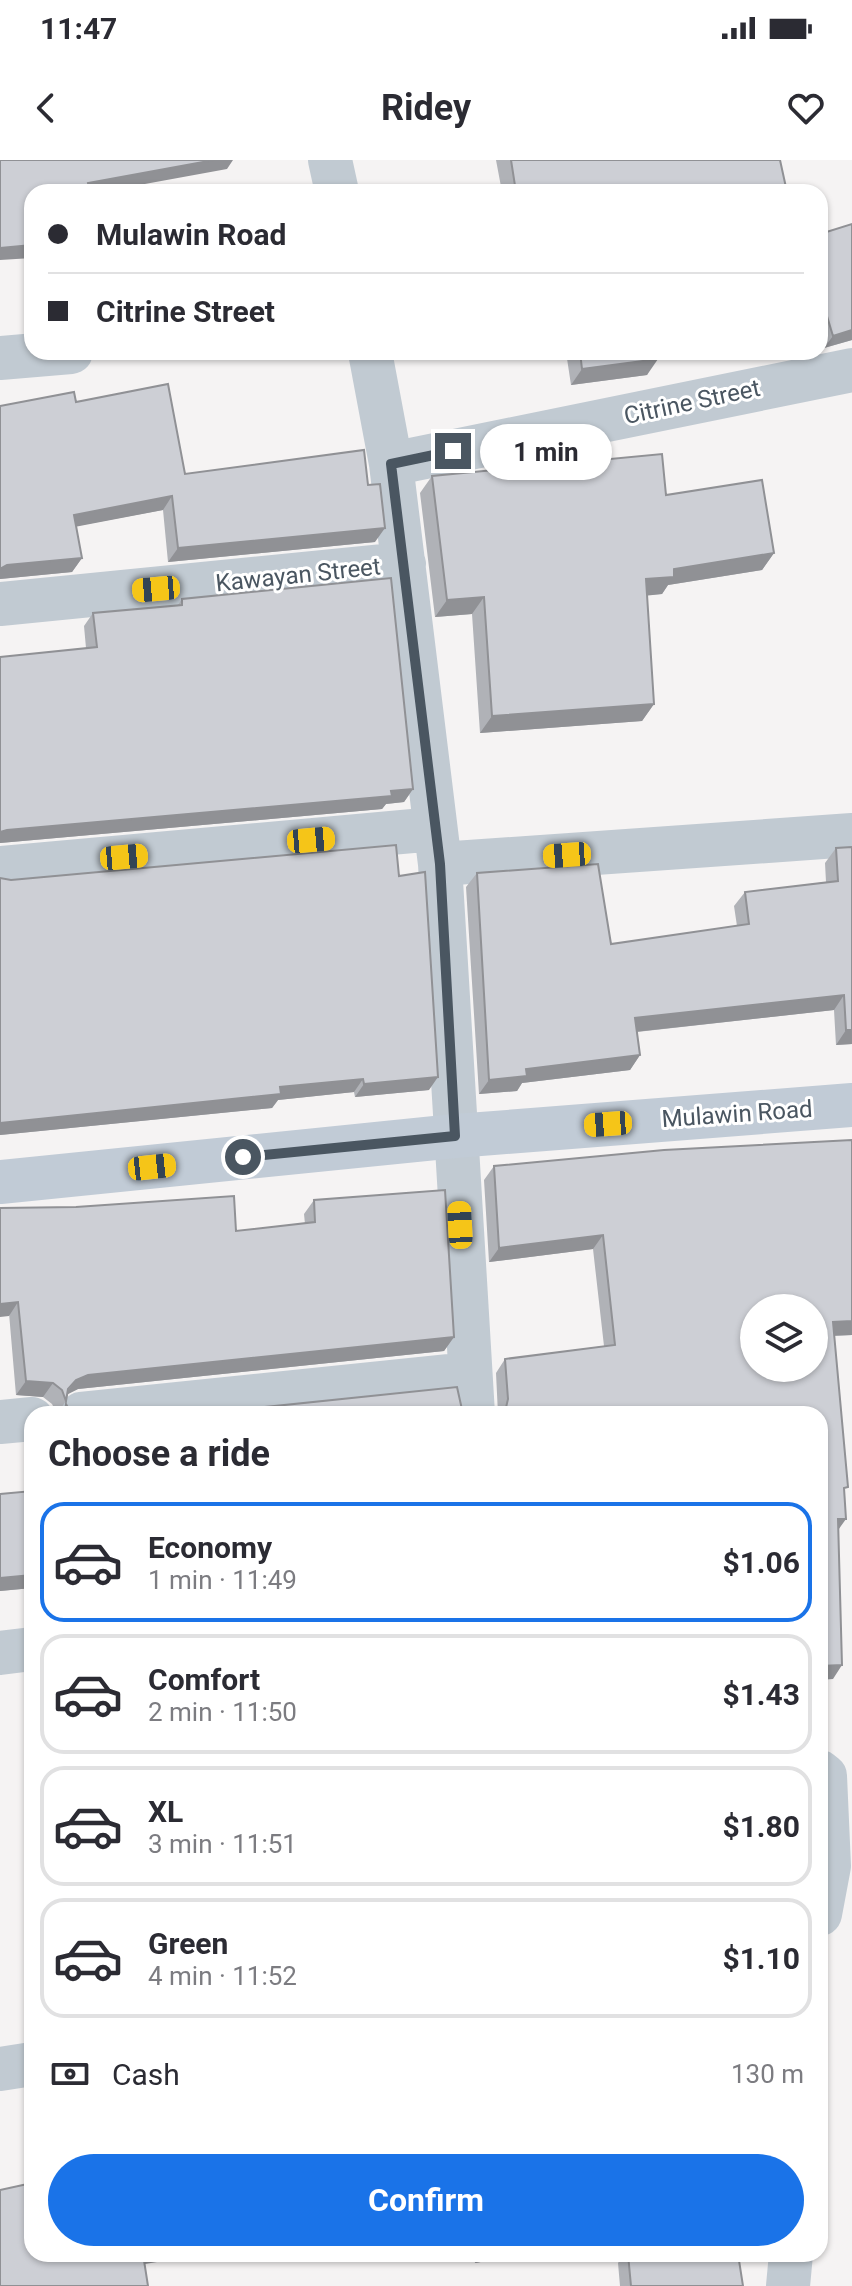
<!DOCTYPE html>
<html lang="en">
<head>
<meta charset="utf-8">
<style>
  :root { --surface:#fff; --page:#f2f2f3; --text:#2b2b33; --muted:#7c7c81; --line:#e1e1e2; --accent:#1a73e8 }
  body { margin:0; font-family:Roboto,sans-serif; background:var(--page); color:var(--text); height:100vh; display:flex; flex-direction:column; font-size:30px; white-space:nowrap }
  * { box-sizing:border-box; margin:0 }
  p { font-size:26px; color:var(--muted) }
  .icon { flex:none; width:44px; height:44px; fill:none; stroke:currentColor; stroke-width:2; stroke-linecap:round; stroke-linejoin:round }
  .map { position:relative; flex:1; overflow:hidden }
  .side { position:absolute; left:24px; top:1246px; width:804px; height:856px; display:flex; flex-direction:column; background:var(--surface); border-radius:24px; box-shadow:0 2px 6px #0004 }
  .side>* { flex:none }
  .banner { position:absolute; left:24px; top:24px; width:804px; height:176px; border-radius:24px; box-shadow:0 2px 6px #0004; display:grid; align-content:center; height:176px; padding:0 24px; background:var(--surface) }
  .controls { position:absolute; left:740px; top:1134px; display:grid; gap:16px }
  .controls a { display:grid; place-items:center; width:88px; height:88px; border-radius:50%; background:var(--surface); box-shadow:0 2px 6px #0004; font-size:40px }
  .end { position:absolute; width:36px; height:36px; margin:-18px; border:10px solid #4a5661; background:#fff; box-shadow:0 0 0 4px #fff }
  .from { border-radius:50% }
  .bubble { position:absolute; height:56px; border-radius:28px; background:var(--surface); box-shadow:0 2px 6px #0004; font-size:26px; font-weight:700; line-height:56px; text-align:center }
  .car { position:absolute; width:24px; height:48px; margin:-24px -12px; border-radius:10px; box-shadow:0 0 6px 2px #0007; background:linear-gradient(#f5c518 24%,#345 0 40%,#f5c518 0 76%,#345 0 86%,#f5c518 0) }
  .banner b { display:flex; align-items:center; gap:28px; height:76px; font-size:30px }
  .banner b+b { border-top:2px solid var(--line) }
  .banner i { width:20px; height:20px; background:var(--text) }
  ul { padding:0; list-style:none }
  li { display:flex; align-items:center; gap:24px; height:120px; margin:0 16px 12px; padding:0 8px; border:4px solid var(--line); border-radius:24px }
  li div { flex:1 }
  li b { display:block; font-size:30px }
  li em { font-style:normal; font-weight:700 }
  li.current { border-color:var(--accent) }
  li>.icon { width:72px; height:72px; stroke-width:1.5 }
  h2 { padding:0 24px; font-size:36px; line-height:96px }
  .pay { display:flex; align-items:center; gap:20px; height:88px; padding:0 24px; font-size:30px }
  .pay p { margin-inline-start:auto }
  .primary-button { display:flex; gap:16px; margin-top:auto; padding:16px 24px }
  .primary-button a { flex:1; height:92px; border-radius:48px; background:var(--accent); color:#fff; font-size:32px; font-weight:700; line-height:92px; text-align:center }
  .status { display:flex; justify-content:space-between; align-items:center; height:56px; padding:0 40px; background:var(--surface); direction:ltr }
  .status svg { height:22px; fill:currentColor }
  header { display:flex; justify-content:space-between; align-items:center; height:104px; padding:0 24px; background:var(--surface); font-size:36px; font-weight:700 }
  .map>svg:first-child { display:block }
  .lines { fill:none; stroke-linecap:round; stroke-linejoin:round }
  .street { stroke:#c1cad2; stroke-width:44 }
  .secondary { stroke:#c1cbd6; stroke-width:44 }
  .wall { fill:#b0b2b7 }
  .shaded-wall { fill:#909195 }
  .building { fill:#cdcfd5; stroke:#909195; stroke-width:2; fill-rule:evenodd }
  .route { stroke:#4a5661; stroke-width:10 }
  .labels { text-anchor:middle; dominant-baseline:central; stroke-width:6; stroke-linejoin:round; paint-order:stroke }
  .street-label { font-size:24px; fill:#4a5661; stroke:#fff }
</style>
</head>
<body>
<div class="status"><b>11:47</b><svg viewBox="0 0 49 12"><path d="M0 12V9h3v3zM5 12V6h3v6zM10 12V3h3v9zM15 12V0h3v12zM26 1h20v11H26zM47 4h2v5h-2z"/></svg></div>
<header><svg class="icon" aria-label="back" viewBox="0 0 24 24"><path d="M15 5l-7 7 7 7"/></svg>Ridey<svg class="icon" aria-label="heart" viewBox="0 0 24 24"><path d="M12 20l-8-8c-3-5 5-10 8-4 3-6 11-1 8 4z"/></svg></header>
<div class="map">
<svg width="852" height="2126" viewBox="0 0 852 2126">
  <rect width="100%" height="100%" fill="#f5f3f3"/>
  <g class="lines">
    <path class="street" d="M330 0 337 32
      M370 192 391 304 440 704 473 1254
      M0 198 71 192
      M391 304 852 210
      M0 444 404 404
      M440 704 852 675
      M0 708 435 669
      M81 1254 469 1214
      M0 1262 32 1259
      M0 1493 32 1489
      M820 1612 825 1616 829 1706 820 1754
      M0 1909 32 1904
      M788 2126 791 2094"/>
    <path class="secondary" d="M0 1022 455 976 852 945"/>
  </g>
  <path class="wall" d="M496 0H780L787 32H502Z
    M852 64V180L824 188 820 175V74Z
    M566 192H657L647 215 571 225Z
    M76 242 185 314 368 325 375 382 168 402 163 350 76 366 82 398 72 412 0 419V246Z
    M432 316 666 335 774 393 762 410 668 425 662 434 647 435 654 544 642 561 480 573 472 454 435 457 420 333Z
    M182 439 413 629 404 642 386 644 382 649 0 683V497L86 488 84 466 93 453 178 445Z
    M836 688 852 884 836 885 834 850 637 872 640 895 630 910 522 923 517 931 479 934 466 727 477 713 611 784 737 766 734 746 745 732 826 722 825 703Z
    M399 716 429 930 355 937 354 932 278 940 272 948 0 975V718L11 720Z
    M852 980V1175L834 1176 845 1333 839 1369 833 1519 820 1254H498L496 1213 505 1199 604 1186 593 1089 489 1102 484 1020 494 1006Z
    M314 1040 454 1177 444 1191 78 1229 68 1234 66 1241 57 1254 52 1244 43 1237 16 1235 0 1048 236 1071 305 1064 304 1054Z
    M32 1273V1428L0 1431V1334L31 1331 24 1285Z
    M32 1848V1880H26L24 1860Z
    M32 1943V1967L29 1948Z
    M473 2094H526L475 2103Z
    M624 2094H738L743 2126H620L618 2103Z"/>
  <path class="shaded-wall" d="M214 0H233L227 9 101 32H54L88 23Z
    M32 85V98L0 100V88Z
    M852 170V180L824 188 833 176Z
    M658 199 647 215 571 225 582 209Z
    M172 336 163 350 64 369 74 355Z
    M385 368 375 382 168 402 178 388Z
    M774 393 762 410 668 425 662 434 634 437 646 419 674 409Z
    M82 398 72 412 0 419V409L7 405Z
    M484 437 472 454 435 457 447 440Z
    M654 544 642 561 480 573 492 556Z
    M413 629 404 642 386 644 382 649 0 683V672L7 670Z
    M844 835 834 850 625 873 635 858Z
    M846 870H852V884L836 885Z
    M640 895 630 910 522 923 517 931 479 934 489 920 526 909Z
    M438 917 429 930 355 937 364 924Z
    M363 919 354 932 278 940 272 948 0 975V963L280 927Z
    M603 1075 593 1089 489 1102 499 1088Z
    M18 1142 9 1156 0 1157V1144Z
    M852 1161V1175L823 1176 833 1162Z
    M454 1177 444 1191 78 1229 64 1236 76 1220 88 1215Z
    M26 1221 53 1223 43 1237 16 1235Z
    M838 1359H846L836 1373Z
    M32 1415V1428L0 1431V1418Z
    M842 1505 833 1519 820 1520V1506Z
    M32 1871V1880H26Z
    M141 2094H200L199 2095 133 2106Z
    M481 2094H526L475 2103Z"/>
  <path class="building" d="M0 0H214L88 23 89 28 54 32H32V85L0 88Z
    M511 0H780L787 32H516Z
    M852 64V170L833 176 820 133V74Z
    M580 192H657L658 199 582 209Z
    M168 224 185 314 364 290 368 325 380 324 385 368 178 388 172 336 74 355 82 398 7 405 0 409V246L74 232 76 242Z
    M662 294 666 335 762 320 774 393 674 409V417L646 419 654 544 492 556 484 437 447 440 432 316Z
    M391 418 413 629 391 631 392 636 7 670 0 672V497L97 487 93 453 182 445V439Z
    M396 685 399 716 425 712 438 917 364 924 363 919 280 927 281 934 0 963V718L11 720Z
    M852 687V870H846L844 835 635 858 640 895 526 909 527 916 489 920 477 713 598 704 611 784 749 764 745 732 838 721 836 688Z
    M852 980V1161L833 1162 848 1327 844 1328 846 1359H838L842 1505 820 1506V1254H503L505 1252 508 1239 505 1199 615 1185 603 1075 499 1088 494 1006 664 990ZM754 1148H814V1208H754Z
    M445 1030 454 1177 88 1215 76 1220 68 1229 66 1241 62 1230 53 1223 26 1221 18 1142 0 1144V1048L76 1047 234 1036 236 1071 315 1062 314 1040Z
    M457 1227 463 1254H257L256 1248Z
    M66 1244 71 1254H65Z
    M32 1331V1415L0 1418V1334Z
    M32 2023V2094H143L148 2126H0V2030Z
    M628 2094H738L743 2126H631Z"/>
  <g class="lines">
    <path class="route" d="M243 997 455 976 440 704 391 304 453 291"/>
  </g>
  <g class="labels">
    <g class="street-label">
      <text transform="translate(692 242) rotate(-12)">Citrine Street</text>
      <text transform="translate(298 415) rotate(-6)">Kawayan Street</text>
      <text transform="translate(737 954) rotate(-4)">Mulawin Road</text>
    </g>
  </g>
</svg>
<div class="controls">
<a><svg class="icon" aria-label="layers" viewBox="0 0 24 24"><path d="M12 4l9 5-9 5-9-5zM3 14l9 5 9-5"/></svg></a>
</div>
<i class="end from" style="left:243px;top:997px"></i>
<i class="end" style="left:453px;top:291px"></i>
<div class="bubble" style="left:480px;top:264px;width:132px">1 min</div>
<i class="car" style="left:156px;top:429px;rotate:265deg"></i>
<i class="car" style="left:311px;top:680px;rotate:85deg"></i>
<i class="car" style="left:567px;top:695px;rotate:266deg"></i>
<i class="car" style="left:124px;top:697px;rotate:85deg"></i>
<i class="car" style="left:608px;top:964px;rotate:266deg"></i>
<i class="car" style="left:152px;top:1007px;rotate:84deg"></i>
<i class="car" style="left:460px;top:1065px;rotate:357deg"></i>
<div class="banner">
<b><i class="from"></i>Mulawin Road</b>
<b><i></i>Citrine Street</b>
</div>
<section class="side">
<h2>Choose a ride</h2>
<ul>
<li class="current"><svg class="icon" aria-label="car" viewBox="0 0 24 24"><path d="M5 17H2v-5l4-1 3-4h7l3 4 3 1v5h-3M9 17h6M6 11h13"/><circle cx="7" cy="17" r="2"/><circle cx="17" cy="17" r="2"/></svg><div><b>Economy</b><p>1 min · 11:49</p></div><em>$1.06</em></li>
<li><svg class="icon" aria-label="car" viewBox="0 0 24 24"><path d="M5 17H2v-5l4-1 3-4h7l3 4 3 1v5h-3M9 17h6M6 11h13"/><circle cx="7" cy="17" r="2"/><circle cx="17" cy="17" r="2"/></svg><div><b>Comfort</b><p>2 min · 11:50</p></div><em>$1.43</em></li>
<li><svg class="icon" aria-label="car" viewBox="0 0 24 24"><path d="M5 17H2v-5l4-1 3-4h7l3 4 3 1v5h-3M9 17h6M6 11h13"/><circle cx="7" cy="17" r="2"/><circle cx="17" cy="17" r="2"/></svg><div><b>XL</b><p>3 min · 11:51</p></div><em>$1.80</em></li>
<li><svg class="icon" aria-label="car" viewBox="0 0 24 24"><path d="M5 17H2v-5l4-1 3-4h7l3 4 3 1v5h-3M9 17h6M6 11h13"/><circle cx="7" cy="17" r="2"/><circle cx="17" cy="17" r="2"/></svg><div><b>Green</b><p>4 min · 11:52</p></div><em>$1.10</em></li>
</ul>
<div class="pay"><svg class="icon" aria-label="cash" viewBox="0 0 24 24"><path d="M3 7h18v10H3z"/><circle cx="12" cy="12" r="2"/></svg>Cash<p>130 m</p></div>
<div class="primary-button"><a>Confirm</a></div>
</section>
</div>
</body>
</html>
